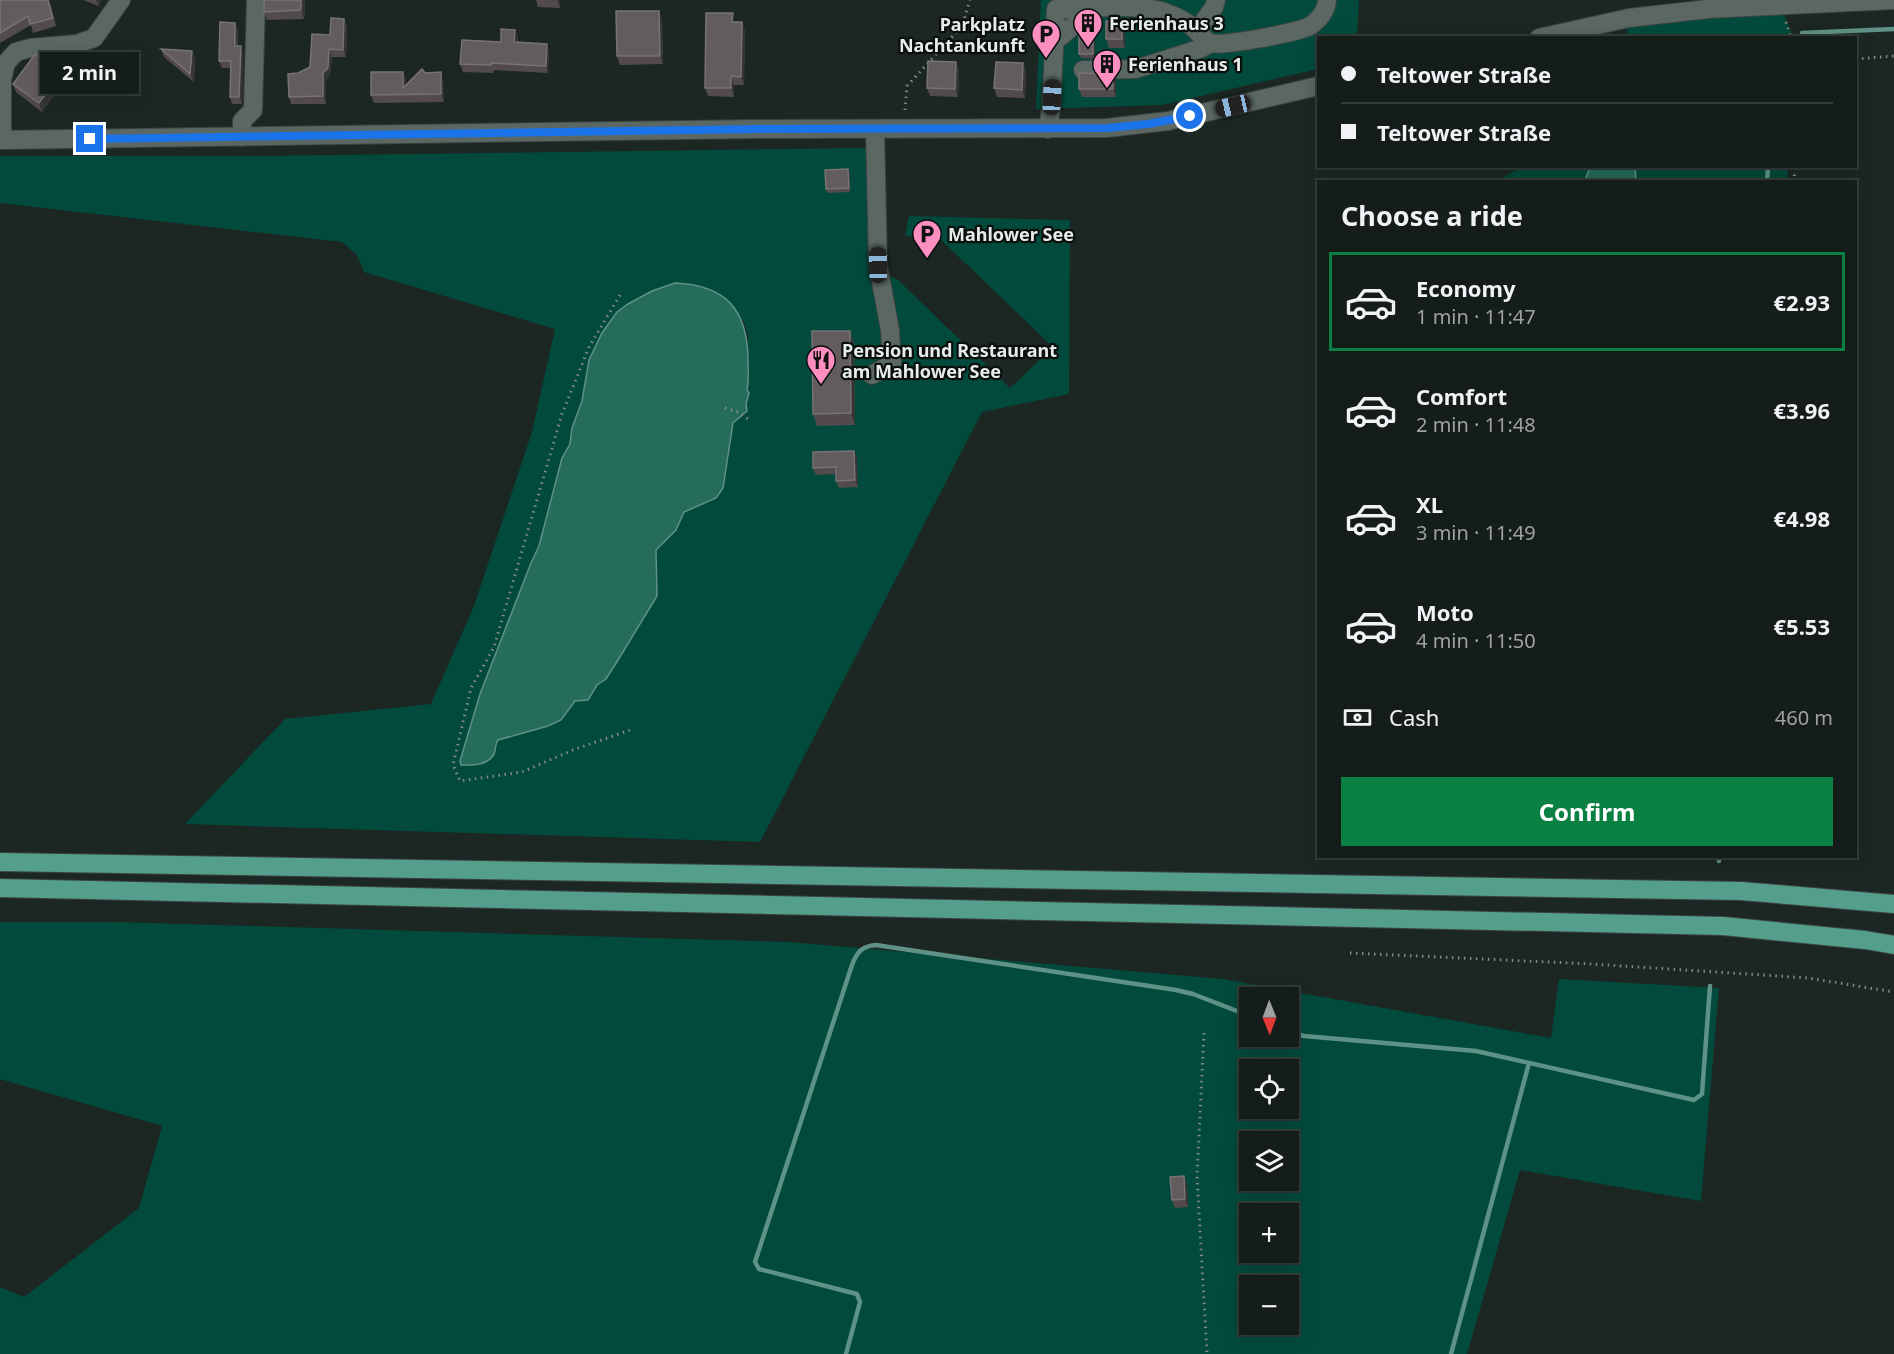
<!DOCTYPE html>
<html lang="en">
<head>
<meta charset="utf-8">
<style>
  :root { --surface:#151d1a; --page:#1e2623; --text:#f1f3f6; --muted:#9da2a2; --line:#343b39; --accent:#0b8043 }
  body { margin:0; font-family:"Noto Sans",sans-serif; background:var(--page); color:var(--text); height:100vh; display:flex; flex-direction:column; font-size:22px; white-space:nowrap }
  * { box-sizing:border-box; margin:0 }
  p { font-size:20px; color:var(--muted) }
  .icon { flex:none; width:33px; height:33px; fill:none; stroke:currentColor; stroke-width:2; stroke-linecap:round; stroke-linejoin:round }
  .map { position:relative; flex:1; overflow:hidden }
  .sheet { position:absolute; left:1317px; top:180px; width:540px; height:678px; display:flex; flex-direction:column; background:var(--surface); border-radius:0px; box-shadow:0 3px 15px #0003,0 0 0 2px var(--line) }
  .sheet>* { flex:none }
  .banner { position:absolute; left:1317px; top:36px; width:540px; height:132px; border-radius:0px; box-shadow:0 3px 15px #0003,0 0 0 2px var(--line); display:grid; align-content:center; height:132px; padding:0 24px; background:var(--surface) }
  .needle { width:39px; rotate:179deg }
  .controls { position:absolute; left:1239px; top:987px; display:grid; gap:12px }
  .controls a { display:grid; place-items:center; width:60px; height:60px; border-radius:0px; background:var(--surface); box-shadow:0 3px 15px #0003,0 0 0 2px var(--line); font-size:30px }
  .end { position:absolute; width:27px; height:27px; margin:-14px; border:8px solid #1a73e8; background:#fff; box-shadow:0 0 0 3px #fff }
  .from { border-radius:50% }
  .bubble { position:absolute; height:42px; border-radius:0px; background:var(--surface); box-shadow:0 3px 15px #0003,0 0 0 2px var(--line); font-size:20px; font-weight:700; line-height:42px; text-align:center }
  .car { position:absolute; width:18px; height:36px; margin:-18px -9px; border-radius:8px; box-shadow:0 0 4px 2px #0007; background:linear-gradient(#222 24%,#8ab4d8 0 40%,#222 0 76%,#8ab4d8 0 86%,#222 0) }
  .banner b { display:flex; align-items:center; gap:21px; height:57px; font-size:22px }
  .banner b+b { border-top:2px solid var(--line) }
  .banner i { width:15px; height:15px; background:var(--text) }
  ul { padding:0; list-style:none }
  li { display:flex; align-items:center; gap:18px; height:99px; margin:0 12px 9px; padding:0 12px; border:3px solid transparent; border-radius:0px }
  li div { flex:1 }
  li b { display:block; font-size:22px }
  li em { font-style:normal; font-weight:700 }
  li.on { border-color:var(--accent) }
  li>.icon { width:54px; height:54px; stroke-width:1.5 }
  h2 { padding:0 24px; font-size:27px; line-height:72px }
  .pay { display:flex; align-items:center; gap:15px; height:66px; padding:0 24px; font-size:22px }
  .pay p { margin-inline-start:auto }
  .primary-button { display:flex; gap:12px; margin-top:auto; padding:12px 24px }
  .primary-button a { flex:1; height:69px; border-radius:0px; background:var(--accent); color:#fff; font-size:24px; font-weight:700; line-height:69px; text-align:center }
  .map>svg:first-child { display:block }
  .green { fill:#024b3c; fill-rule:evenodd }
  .water { fill:#256c5b; stroke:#5f9286; stroke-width:1.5 }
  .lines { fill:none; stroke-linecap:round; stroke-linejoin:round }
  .stream { stroke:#5f9286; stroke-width:4.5 }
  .minor-casing { stroke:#3c4442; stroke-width:20 }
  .major-casing { stroke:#3c4442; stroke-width:20 }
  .path { stroke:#818a86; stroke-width:3; stroke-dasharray:1.5 4.5; stroke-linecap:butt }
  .minor { stroke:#5b6763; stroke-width:18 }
  .major { stroke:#549f8c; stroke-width:18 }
  .wall { fill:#534a4e }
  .shaded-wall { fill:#363536 }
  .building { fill:#635c5e; stroke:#777274; stroke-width:1.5 }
  .route { stroke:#1a73e8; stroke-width:8 }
  .labels { text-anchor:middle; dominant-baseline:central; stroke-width:4.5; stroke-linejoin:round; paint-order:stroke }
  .poi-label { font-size:18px; font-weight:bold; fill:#e5ece9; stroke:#0a0e0d; text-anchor:start }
</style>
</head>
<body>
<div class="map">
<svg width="1894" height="1354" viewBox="0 0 1894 1354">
  <rect width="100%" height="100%" fill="#1c2723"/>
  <path class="green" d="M1041 0H1359L1357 37 1318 38V69L1162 105 1036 109Z
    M1780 5 1793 37 1626 38 1629 18Z
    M867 148 873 269 897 279 1010 388 1053 347 940 239 905 236 909 216 1070 220 1069 394 982 412 760 842 185 824 285 719 431 704 474 606 532 432 555 329 364 272 357 255 342 242 0 203V156H256ZM638 298 726 299 744 322 748 336 747 411 733 423 728 460 716 498 684 512 676 530 656 550 657 596 618 660 606 679 597 685 588 700 575 701 561 720 548 726 498 740 495 752 481 765H462L460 761 480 694 531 563 539 546 562 458 570 444 572 428 582 401 586 373 592 353 609 322 617 312Z
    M1520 167H1590L1585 181 1497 182Z
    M1635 167V166L1788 167 1787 182 1636 181Z
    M0 922H117L789 942 1223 979 1551 1038 1559 979 1719 988 1701 1201 1520 1170 1467 1354H0V1287L24 1297 139 1208 162 1126 0 1079ZM1250 998H1288V1036H1250ZM1250 1070H1288V1108H1250ZM1250 1142H1288V1180H1250ZM1250 1214H1288V1252H1250ZM1250 1286H1288V1324H1250Z"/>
  <path class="water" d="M1590 167H1635L1636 181H1585Z
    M675 283C726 285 748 310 748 361 748 371 749 380 747 390L749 393 746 404 747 411 733 423 723 488 716 498 684 512 676 530 656 550 657 596 618 660 606 679 597 685 588 700 575 701 561 720 548 726 498 740C495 744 496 750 494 754 487 766 473 765 461 765L460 761 480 694 531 563 539 546 562 458 570 444 572 428 582 401 589 360 602 333 617 312 628 304 652 291Z"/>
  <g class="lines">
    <path class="stream" d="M1802 33 1894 29
      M1767 182 1768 166
      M1719 861V856
      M1288 1032 1304 1036 1476 1051 1694 1100 1702 1094 1710 986
      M846 1354 860 1302 857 1294 759 1269 755 1262 852 965C857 952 862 946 876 945L1176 990 1193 994 1250 1016
      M1451 1354 1529 1063"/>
    <g class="minor-casing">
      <path id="minor" d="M1197 31 1214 7 1216 0
        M1539 38 1629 18 1708 9 1894 0
        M1055 41 1094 9
        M1083 70 1136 69 1202 48 1211 43
        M1048 129 1051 109 1056 9C1089 9 1125 4 1157 10 1167 12 1182 19 1190 25 1197 30 1203 40 1211 43 1222 47 1299 32 1310 26 1318 21 1327 10 1327 0
        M242 137V121L253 110 256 0
        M0 140 757 129 1107 128 1168 121 1318 86
        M2 140V80L6 63 16 52 30 48 77 44 94 38 121 0
        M872 375 892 363 890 330 878 265 875 129"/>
    </g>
    <g class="major-casing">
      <path id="major" d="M0 862 1741 891 1894 904
        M0 888 1723 926 1865 940 1894 945"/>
    </g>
    <path class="path" d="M1786 22 1791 38
      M1856 59 1894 56
      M905 110 907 86 962 26 970 0
      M1794 182 1795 166
      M620 295 589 347 562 414 494 647 471 688 453 765 460 781 522 772 573 750 630 730
      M725 408 738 412 748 419
      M1350 953 1592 964 1808 978 1894 992
      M1204 1033 1197 1176 1207 1354"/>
    <use href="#minor" class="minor"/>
    <use href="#major" class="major"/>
  </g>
  <path class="wall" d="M2 0H49L56 26 33 33 31 25 0 43V1Z
    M83 0H101L99 6Z
    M536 0H560V8L538 7Z
    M305 2 304 19 267 20 264 12Z
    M344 19 347 26 346 57H332L330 75 326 81V104H291L289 97 298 73 310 67 330 35Z
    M662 19 663 64 620 65 617 56Z
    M1122 21 1125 29V48H1109L1106 39Z
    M736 22 745 30 744 85H734V97L708 96 705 88Z
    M235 23 238 30V46L243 53 242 104H232L230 97 231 68H222L219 61Z
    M1093 35 1095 40V59L1081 58 1079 54Z
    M518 38V42L549 52 548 73 494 70 493 73 463 72 460 64 501 42Z
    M161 49 192 51 195 59 194 82 164 57Z
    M956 62 959 70 958 97 930 96 927 88Z
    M1023 63 1026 71 1025 98 997 97 994 88Z
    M403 72 406 80V85L425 73 443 80 444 102 374 103 371 95Z
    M61 74 64 82 42 112 16 92 13 84Z
    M1116 82V97H1082L1079 89Z
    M850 173V192L827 193 826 189Z
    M850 331 854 343 855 425 817 426 813 414Z
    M857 458 858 487 839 488 836 481V474L816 475 813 468Z
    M1184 1176 1187 1184 1188 1207 1175 1208 1172 1200Z"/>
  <path class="shaded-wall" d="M96 0H101L99 6Z
    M301 0H304L305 2 304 19 301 10Z
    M557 0H560V8Z
    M659 11 662 19 663 64 660 56Z
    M344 19 347 26 346 57 343 50Z
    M1122 21 1125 29V48L1122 39Z
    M742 22 745 30 744 85 741 77Z
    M235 23 238 30 237 53 235 46Z
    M515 30 518 38 517 50 514 42Z
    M1093 35 1095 40V59L1093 54Z
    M547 44 549 52 548 73 546 66Z
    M241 46 243 53 242 104 239 97Z
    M329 49 332 57 330 75 326 81V104L323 96V73Z
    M192 51 195 59 194 82 190 74Z
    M956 62 959 70 958 97 955 89Z
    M1023 63 1026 71 1025 98 1022 90Z
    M403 72 406 80V96L403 88Z
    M441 72 443 80 444 102 441 94Z
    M61 74 64 82 42 112 39 103Z
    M1113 74 1116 82V97L1113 89Z
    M731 76 734 85V97L731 88Z
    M848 169 850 173V192L849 188Z
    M850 331 854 343 855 425 851 413Z
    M854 451 857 458 858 487 855 480Z
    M1184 1176 1187 1184 1188 1207 1185 1199Z"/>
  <path class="building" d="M2 0H48L53 18 30 24 28 16 0 33V1Z
    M264 0H301V10L264 12Z
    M616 11H659L660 56H617Z
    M706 13H733L732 22H742L741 77 731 76V88H705Z
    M331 18 344 19 343 50 329 49 328 68 323 73V96L289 97 288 74 298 73 310 67 312 34 330 35Z
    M1106 21H1122V39H1106Z
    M220 22 235 23V46H241L239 97H230L231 61H219Z
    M501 29 515 30 514 42 547 44 546 66 491 63V65L460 64 462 40 501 42Z
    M1079 35H1093V54H1079Z
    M161 49 192 51 190 74Z
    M35 54 61 74 39 103 13 84Z
    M928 61 956 62 955 89 927 88Z
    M996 62 1023 63 1022 90 994 88Z
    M422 69 425 73 441 72V94L371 95V72H403V88Z
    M1079 73 1113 74V89H1079Z
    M848 169 849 188 826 189 825 170Z
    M812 331H850L851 413 813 414Z
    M854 451 855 480 836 481V467L813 468V452Z
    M1184 1176 1185 1199 1172 1200 1170 1177Z"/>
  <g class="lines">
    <path class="route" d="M90 139 758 129 1107 128 1148 124 1190 116"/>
  </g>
  <defs>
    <g id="building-pin" transform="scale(1.5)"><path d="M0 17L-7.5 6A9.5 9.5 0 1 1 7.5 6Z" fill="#fd8ec0" stroke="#0a0e0d"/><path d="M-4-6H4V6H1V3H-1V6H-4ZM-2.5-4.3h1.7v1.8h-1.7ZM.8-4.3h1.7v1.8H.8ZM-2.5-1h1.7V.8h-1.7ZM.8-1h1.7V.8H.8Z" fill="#111"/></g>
    <g id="parking-pin" transform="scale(1.5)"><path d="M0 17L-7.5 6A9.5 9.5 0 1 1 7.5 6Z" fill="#fd8ec0" stroke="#0a0e0d"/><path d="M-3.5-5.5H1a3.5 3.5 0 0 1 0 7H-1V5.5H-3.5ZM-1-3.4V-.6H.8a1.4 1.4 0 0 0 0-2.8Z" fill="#111"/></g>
    <g id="restaurant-pin" transform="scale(1.5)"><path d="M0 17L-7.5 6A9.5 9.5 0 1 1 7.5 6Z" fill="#fd8ec0" stroke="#0a0e0d"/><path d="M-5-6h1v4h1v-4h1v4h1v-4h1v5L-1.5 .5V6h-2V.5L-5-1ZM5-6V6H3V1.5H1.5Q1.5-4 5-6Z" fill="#111"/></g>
  </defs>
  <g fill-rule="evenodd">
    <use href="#building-pin" x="1088" y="23"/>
    <use href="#parking-pin" x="1046" y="34"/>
    <use href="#building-pin" x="1107" y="64"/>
    <use href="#parking-pin" x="927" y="234"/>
    <use href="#restaurant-pin" x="821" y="360"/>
  </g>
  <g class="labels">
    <g class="poi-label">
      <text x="1109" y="23">Ferienhaus 3</text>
      <text x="1025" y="24" text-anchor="end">Parkplatz<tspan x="1025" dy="21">Nachtankunft</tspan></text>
      <text x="1128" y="64">Ferienhaus 1</text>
      <text x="948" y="234">Mahlower See</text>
      <text x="842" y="350">Pension und Restaurant<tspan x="842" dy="21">am Mahlower See</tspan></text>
    </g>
  </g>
</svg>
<div class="controls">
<a><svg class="needle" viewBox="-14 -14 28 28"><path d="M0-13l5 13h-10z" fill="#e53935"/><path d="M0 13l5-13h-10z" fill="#9da2a2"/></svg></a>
<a><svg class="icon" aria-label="locate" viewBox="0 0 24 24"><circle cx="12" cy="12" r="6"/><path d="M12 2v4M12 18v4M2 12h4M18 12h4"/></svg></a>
<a><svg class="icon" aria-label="layers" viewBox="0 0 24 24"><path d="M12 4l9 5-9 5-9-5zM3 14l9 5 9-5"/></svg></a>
<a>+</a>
<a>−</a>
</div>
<i class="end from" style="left:1190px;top:116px"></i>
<i class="end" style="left:90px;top:139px"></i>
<div class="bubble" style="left:40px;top:52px;width:99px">2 min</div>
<i class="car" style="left:1052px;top:97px;rotate:3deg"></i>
<i class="car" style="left:1233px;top:106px;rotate:257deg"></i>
<i class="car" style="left:878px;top:265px;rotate:359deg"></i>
<div class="banner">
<b><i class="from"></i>Teltower Straße</b>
<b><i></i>Teltower Straße</b>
</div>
<section class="sheet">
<h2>Choose a ride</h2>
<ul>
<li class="on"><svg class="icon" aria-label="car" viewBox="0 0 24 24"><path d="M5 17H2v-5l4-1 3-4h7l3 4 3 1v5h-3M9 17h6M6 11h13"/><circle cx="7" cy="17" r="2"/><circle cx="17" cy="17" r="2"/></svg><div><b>Economy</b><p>1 min · 11:47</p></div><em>€2.93</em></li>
<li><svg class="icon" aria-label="car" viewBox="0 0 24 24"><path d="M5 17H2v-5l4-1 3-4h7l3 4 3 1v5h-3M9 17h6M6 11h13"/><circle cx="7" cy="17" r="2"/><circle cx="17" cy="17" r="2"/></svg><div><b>Comfort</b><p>2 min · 11:48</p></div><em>€3.96</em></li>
<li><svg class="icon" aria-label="car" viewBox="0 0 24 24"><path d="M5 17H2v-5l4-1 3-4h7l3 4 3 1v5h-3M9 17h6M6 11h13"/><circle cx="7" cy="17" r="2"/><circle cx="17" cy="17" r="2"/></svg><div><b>XL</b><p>3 min · 11:49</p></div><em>€4.98</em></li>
<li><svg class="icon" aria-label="car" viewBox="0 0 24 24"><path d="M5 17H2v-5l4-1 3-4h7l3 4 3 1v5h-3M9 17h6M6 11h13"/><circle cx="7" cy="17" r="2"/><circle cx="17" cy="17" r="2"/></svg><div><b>Moto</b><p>4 min · 11:50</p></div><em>€5.53</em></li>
</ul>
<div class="pay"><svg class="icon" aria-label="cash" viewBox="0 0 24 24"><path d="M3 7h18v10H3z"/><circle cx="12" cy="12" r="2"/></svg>Cash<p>460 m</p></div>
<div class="primary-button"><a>Confirm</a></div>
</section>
</div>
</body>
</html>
